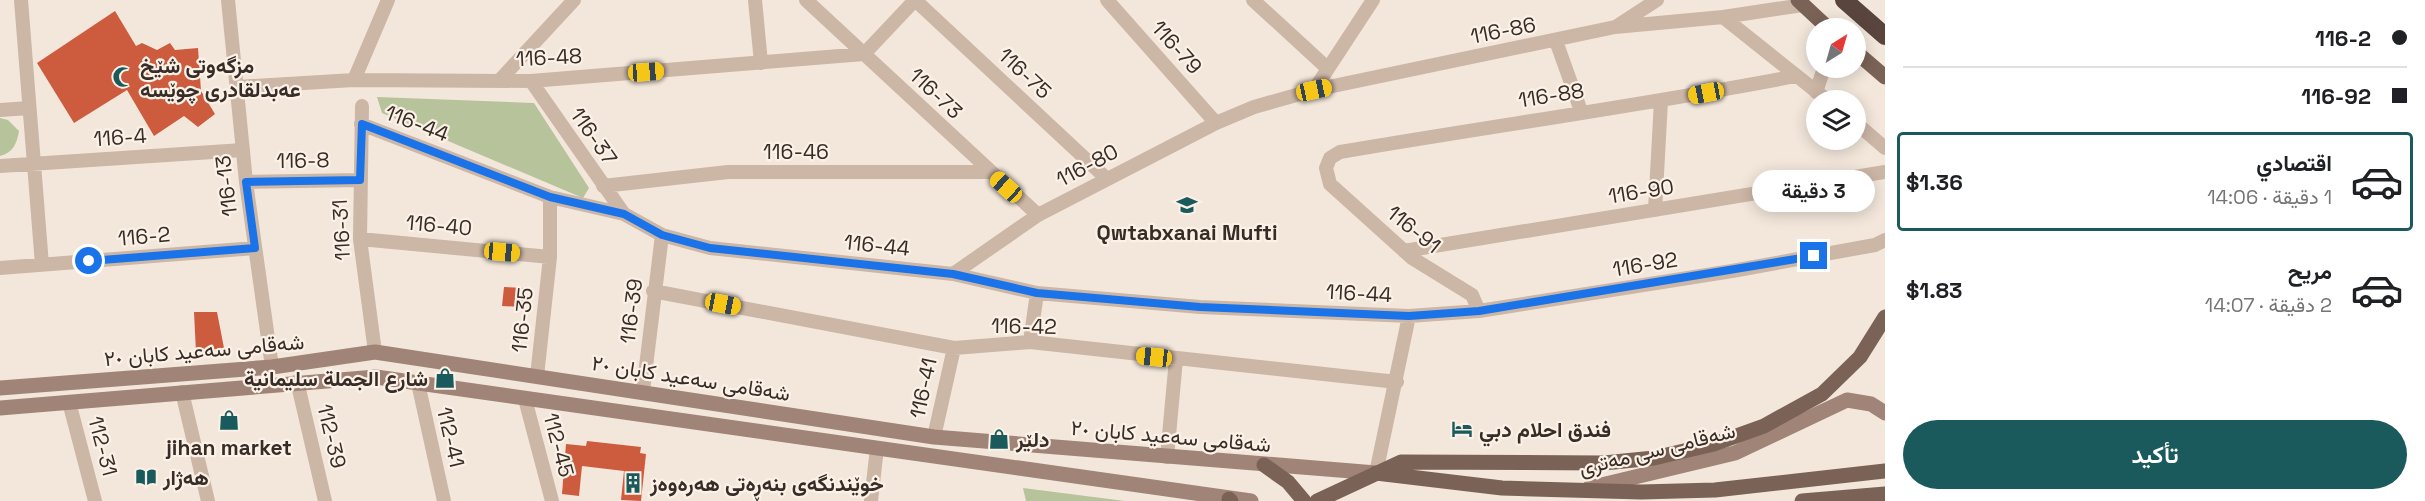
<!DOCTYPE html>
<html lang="ar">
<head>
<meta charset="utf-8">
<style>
  :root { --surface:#fff; --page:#f6f6f6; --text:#202124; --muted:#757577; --line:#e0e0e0; --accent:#1a5a5c }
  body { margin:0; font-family:"Space Grotesk",Vazirmatn,sans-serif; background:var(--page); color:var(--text); direction:rtl; height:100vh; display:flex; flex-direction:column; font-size:22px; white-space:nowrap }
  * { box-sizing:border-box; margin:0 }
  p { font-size:20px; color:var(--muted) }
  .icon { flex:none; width:33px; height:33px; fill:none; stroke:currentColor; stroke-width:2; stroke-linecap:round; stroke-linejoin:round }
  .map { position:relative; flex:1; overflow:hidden; direction:ltr }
  .sheet { display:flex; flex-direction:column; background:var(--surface); width:540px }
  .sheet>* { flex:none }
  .hud { display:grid; align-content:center; height:132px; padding:0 18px; background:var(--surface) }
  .needle { width:39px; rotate:37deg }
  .tools { position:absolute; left:1806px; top:18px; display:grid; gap:12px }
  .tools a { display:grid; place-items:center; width:60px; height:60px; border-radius:50%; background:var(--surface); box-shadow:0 3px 15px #0003; font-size:30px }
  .end { position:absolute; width:27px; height:27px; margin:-14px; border:8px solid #1a73e8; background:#fff; box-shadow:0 0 0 3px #fff }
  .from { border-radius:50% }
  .bubble { position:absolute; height:42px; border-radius:21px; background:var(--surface); box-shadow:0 3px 15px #0003; font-size:20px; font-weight:600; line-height:42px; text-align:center; direction:rtl }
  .car { position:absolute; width:18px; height:36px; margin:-18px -9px; border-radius:8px; box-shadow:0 0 4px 2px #0007; background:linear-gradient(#f5c518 24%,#345 0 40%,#f5c518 0 76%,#345 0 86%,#f5c518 0) }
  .hud b { display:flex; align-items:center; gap:21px; height:57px; font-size:22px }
  .hud b+b { border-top:2px solid var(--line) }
  .hud i { width:15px; height:15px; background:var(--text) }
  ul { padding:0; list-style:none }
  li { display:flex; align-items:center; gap:18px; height:99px; margin:0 12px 9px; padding:0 6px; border:3px solid transparent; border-radius:6px }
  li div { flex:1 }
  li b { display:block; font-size:22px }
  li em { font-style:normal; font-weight:600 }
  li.active { border-color:var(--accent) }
  li>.icon { width:54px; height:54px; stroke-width:1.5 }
  .button { display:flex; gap:12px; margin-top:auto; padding:12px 18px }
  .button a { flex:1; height:69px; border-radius:36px; background:var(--accent); color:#fff; font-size:24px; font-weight:600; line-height:69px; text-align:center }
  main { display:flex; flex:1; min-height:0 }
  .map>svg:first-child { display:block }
  .green { fill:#b7c39a }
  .building { fill:#cd5c3f }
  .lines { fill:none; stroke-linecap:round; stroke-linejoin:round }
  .street { stroke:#ccb6a6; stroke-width:14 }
  .secondary { stroke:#a08477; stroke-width:15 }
  .primary { stroke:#7b6257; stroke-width:15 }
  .highway { stroke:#59453e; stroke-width:18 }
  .route { stroke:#1a73e8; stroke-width:8 }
  .labels { text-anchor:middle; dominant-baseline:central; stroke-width:4.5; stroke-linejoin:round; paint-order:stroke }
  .street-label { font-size:21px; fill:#382c27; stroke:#fbf1e7 }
  .poi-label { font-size:21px; font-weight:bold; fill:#382c27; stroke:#fbf1e7; text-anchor:start }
</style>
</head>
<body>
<main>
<section class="sheet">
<div class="hud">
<b><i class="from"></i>116-2</b>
<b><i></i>116-92</b>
</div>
<ul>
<li class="active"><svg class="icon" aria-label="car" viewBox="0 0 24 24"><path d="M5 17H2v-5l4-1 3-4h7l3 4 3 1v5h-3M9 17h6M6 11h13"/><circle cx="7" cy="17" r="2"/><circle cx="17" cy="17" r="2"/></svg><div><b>اقتصادي</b><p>1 دقيقة · 14:06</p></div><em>$1.36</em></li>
<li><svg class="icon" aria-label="car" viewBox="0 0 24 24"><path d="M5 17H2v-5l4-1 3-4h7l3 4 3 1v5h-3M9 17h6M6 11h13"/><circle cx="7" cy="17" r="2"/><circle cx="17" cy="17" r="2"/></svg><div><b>مريح</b><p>2 دقيقة · 14:07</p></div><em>$1.83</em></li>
</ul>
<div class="button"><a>تأكيد</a></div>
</section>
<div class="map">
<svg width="1885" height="501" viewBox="0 0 1885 501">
  <rect width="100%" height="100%" fill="#f3e7db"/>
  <path class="green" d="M377 97 534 103 589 188 583 198 382 113Z
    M0 118 8 120 19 131C17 143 13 153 0 156Z
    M1023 488 1125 501H1026Z"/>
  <path class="building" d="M115 11 136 46 142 43 157 50 170 43 175 50 198 48 201 91 215 114 198 127 184 116 154 136 127 90 74 123 37 63Z
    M504 287 525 288 523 307 502 306Z
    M194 312H217L224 348 196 352Z
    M587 441 641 447 640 453 646 454 641 501 621 500 624 471 582 466 579 496 562 494 566 444 586 446Z"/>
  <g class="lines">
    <path class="street" d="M21 0 42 265
      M228 0 246 182 272 367
      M755 0 761 63
      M806 0 1038 215
      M915 0 1106 178
      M1107 0 1216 123
      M1253 0 1326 67
      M1723 17 1827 100
      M1617 26 1657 0
      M1556 41 1581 111
      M354 80 388 0
      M499 81 574 0
      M531 81 624 214
      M236 87 354 80 531 81 864 54 915 0
      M1314 90 1373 0
      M1816 92 1824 68
      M362 106 360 239 375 352
      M0 110 29 108
      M1856 123 1885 148
      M361 124 550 197 624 214 662 235 710 248 953 274 1037 293 1200 307 1409 316 1479 311 1732 271 1875 245 1885 240
      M0 166 243 150
      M246 182 360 180
      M603 186 728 172H990
      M1655 210 1661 101
      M360 239 550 257
      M1404 251 1885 172
      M0 268 255 248
      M953 274 1038 215 1216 123 1254 107 1314 90 1615 27 1723 17 1803 5
      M653 291 954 348 1030 342 1397 382
      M1479 311 1472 295 1412 258 1330 184 1326 168 1330 158 1340 152C1492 126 1645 105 1796 76
      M1030 342 1037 293
      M537 376 550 257V197
      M297 381 325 501
      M418 383 444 501
      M643 391 662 235
      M182 392 208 501
      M525 399 552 501
      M69 402 95 501
      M934 437 954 348
      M1167 457 1176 359
      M1376 473 1409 316
      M871 501 877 448"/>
    <path class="secondary" d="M0 388 272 367 375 352 934 437 1376 473
      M0 408 376 377 1251 501
      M1589 488 1735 453 1847 400 1871 404 1885 413"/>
    <path class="primary" d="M1798 0 1828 28
      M1856 52 1885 77
      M1264 465 1288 482 1304 501
      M1376 473 1502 488 1641 492 1715 490 1885 471
      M1229 499 1231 501
      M1317 501 1401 462 1604 463 1654 458 1714 444 1764 426 1822 394 1860 357 1885 317
      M1802 501 1885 494"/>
    <path class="highway" d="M1844 0 1885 36"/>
  </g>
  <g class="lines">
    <path class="route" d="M89 261 255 248 246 182 360 180 362 124 550 197 624 214 662 235 710 248 953 274 1037 293 1200 307 1409 316 1479 311 1814 256"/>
  </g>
  <defs>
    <g id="mosque-bare" transform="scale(1.62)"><path d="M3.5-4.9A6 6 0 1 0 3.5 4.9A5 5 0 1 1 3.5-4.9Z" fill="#1a5a5c" stroke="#fbf1e7" stroke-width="2.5" paint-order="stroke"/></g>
    <g id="school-bare" transform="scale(1.62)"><path d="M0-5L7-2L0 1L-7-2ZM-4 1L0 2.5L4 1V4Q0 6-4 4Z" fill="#1a5a5c" stroke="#fbf1e7" stroke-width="2.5" paint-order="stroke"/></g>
    <g id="shop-bare" transform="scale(1.62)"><path d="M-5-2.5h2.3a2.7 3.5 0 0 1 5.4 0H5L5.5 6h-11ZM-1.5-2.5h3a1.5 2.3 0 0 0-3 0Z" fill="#1a5a5c" stroke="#fbf1e7" stroke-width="2.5" paint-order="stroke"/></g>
    <g id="hotel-bare" transform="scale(1.62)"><path d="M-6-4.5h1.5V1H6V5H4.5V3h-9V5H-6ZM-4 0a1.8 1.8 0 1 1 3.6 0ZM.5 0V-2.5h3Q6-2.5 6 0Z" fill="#1a5a5c" stroke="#fbf1e7" stroke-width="2.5" paint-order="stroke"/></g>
    <g id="library-bare" transform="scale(1.62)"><path d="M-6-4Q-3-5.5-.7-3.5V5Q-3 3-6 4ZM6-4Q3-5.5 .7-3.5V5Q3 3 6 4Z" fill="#1a5a5c" stroke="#fbf1e7" stroke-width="2.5" paint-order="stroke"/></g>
    <g id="building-bare" transform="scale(1.62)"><path d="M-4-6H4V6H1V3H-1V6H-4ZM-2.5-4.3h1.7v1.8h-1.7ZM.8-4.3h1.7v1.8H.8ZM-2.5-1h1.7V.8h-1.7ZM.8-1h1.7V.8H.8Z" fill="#1a5a5c" stroke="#fbf1e7" stroke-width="2.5" paint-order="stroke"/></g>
  </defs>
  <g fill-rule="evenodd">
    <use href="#mosque-bare" x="123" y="77"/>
    <use href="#school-bare" x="1187" y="205"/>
    <use href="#shop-bare" x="445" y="378"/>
    <use href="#shop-bare" x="229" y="420"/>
    <use href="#hotel-bare" x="1462" y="429"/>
    <use href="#shop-bare" x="999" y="439"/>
    <use href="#library-bare" x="146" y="477"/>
    <use href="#building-bare" x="633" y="483"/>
  </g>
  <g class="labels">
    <g class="street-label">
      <text transform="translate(1503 30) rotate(-11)">116-86</text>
      <text transform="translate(1177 47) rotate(48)">116-79</text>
      <text transform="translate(549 57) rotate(-3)">116-48</text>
      <text transform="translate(1025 73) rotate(43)">116-75</text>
      <text transform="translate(936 93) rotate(43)">116-73</text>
      <text transform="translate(1551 95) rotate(-9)">116-88</text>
      <text transform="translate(417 123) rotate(21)">116-44</text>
      <text transform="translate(594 136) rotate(55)">116-37</text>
      <text transform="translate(120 137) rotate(-4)">116-4</text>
      <text x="796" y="151">116-46</text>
      <text transform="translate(303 160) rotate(-1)">116-8</text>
      <text transform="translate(1087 165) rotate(-28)">116-80</text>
      <text transform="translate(226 186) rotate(-97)">116-13</text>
      <text transform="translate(1641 191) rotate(-9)">116-90</text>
      <text transform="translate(439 225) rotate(5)">116-40</text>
      <text transform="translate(1414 229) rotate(39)">116-91</text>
      <text transform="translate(341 230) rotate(-93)">116-31</text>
      <text transform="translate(144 236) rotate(-5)">116-2</text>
      <text transform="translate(877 245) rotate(6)">116-44</text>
      <text transform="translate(1645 264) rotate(-9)">116-92</text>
      <text transform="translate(1359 293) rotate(3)">116-44</text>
      <text transform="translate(631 311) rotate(-83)">116-39</text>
      <text transform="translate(522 320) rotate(-84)">116-35</text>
      <text transform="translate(1024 326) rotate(1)">116-42</text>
      <text transform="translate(204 350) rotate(-5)">شەقامی سەعید کابان ٢٠</text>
      <text transform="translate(691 378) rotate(9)">شەقامی سەعید کابان ٢٠</text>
      <text transform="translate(923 388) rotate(-78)">116-41</text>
      <text transform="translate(332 436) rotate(77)">112-39</text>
      <text transform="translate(1171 436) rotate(5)">شەقامی سەعید کابان ٢٠</text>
      <text transform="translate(451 437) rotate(77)">112-41</text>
      <text transform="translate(559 445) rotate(75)">112-45</text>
      <text transform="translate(103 446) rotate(75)">112-31</text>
      <text transform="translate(1657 449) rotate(-14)">شەقامی سی مەتری</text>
    </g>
    <g class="poi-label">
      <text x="140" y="65">مزگەوتی شێخ<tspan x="140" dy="24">عەبدلقادری چوێسە</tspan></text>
      <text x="1187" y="232" text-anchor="middle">Qwtabxanai Mufti</text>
      <text x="428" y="378" text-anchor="end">شارع الجملة سليمانية</text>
      <text x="1479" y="429">فندق احلام دبي</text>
      <text x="1016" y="439">دلێر</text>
      <text x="229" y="447" text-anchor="middle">jihan market</text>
      <text x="163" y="477">هەژار</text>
      <text x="650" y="483">خوێندنگەی بنەڕەتی هەرەوەز</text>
    </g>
  </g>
</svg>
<div class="tools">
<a><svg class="needle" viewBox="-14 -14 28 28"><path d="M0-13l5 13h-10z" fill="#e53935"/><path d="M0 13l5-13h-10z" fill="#757577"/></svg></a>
<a><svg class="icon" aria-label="layers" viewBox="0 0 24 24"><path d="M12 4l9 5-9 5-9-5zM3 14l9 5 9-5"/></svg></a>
</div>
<i class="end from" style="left:89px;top:261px"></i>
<i class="end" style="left:1814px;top:256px"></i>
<div class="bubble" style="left:1752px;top:170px;width:123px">3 دقيقة</div>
<i class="car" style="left:646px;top:72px;rotate:86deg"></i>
<i class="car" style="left:1314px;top:90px;rotate:78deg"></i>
<i class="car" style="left:1706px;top:93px;rotate:259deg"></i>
<i class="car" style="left:1006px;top:187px;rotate:312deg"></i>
<i class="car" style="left:502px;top:252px;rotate:95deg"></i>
<i class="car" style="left:723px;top:304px;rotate:101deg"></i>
<i class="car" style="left:1154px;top:357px;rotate:276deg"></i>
</div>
</main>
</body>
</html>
